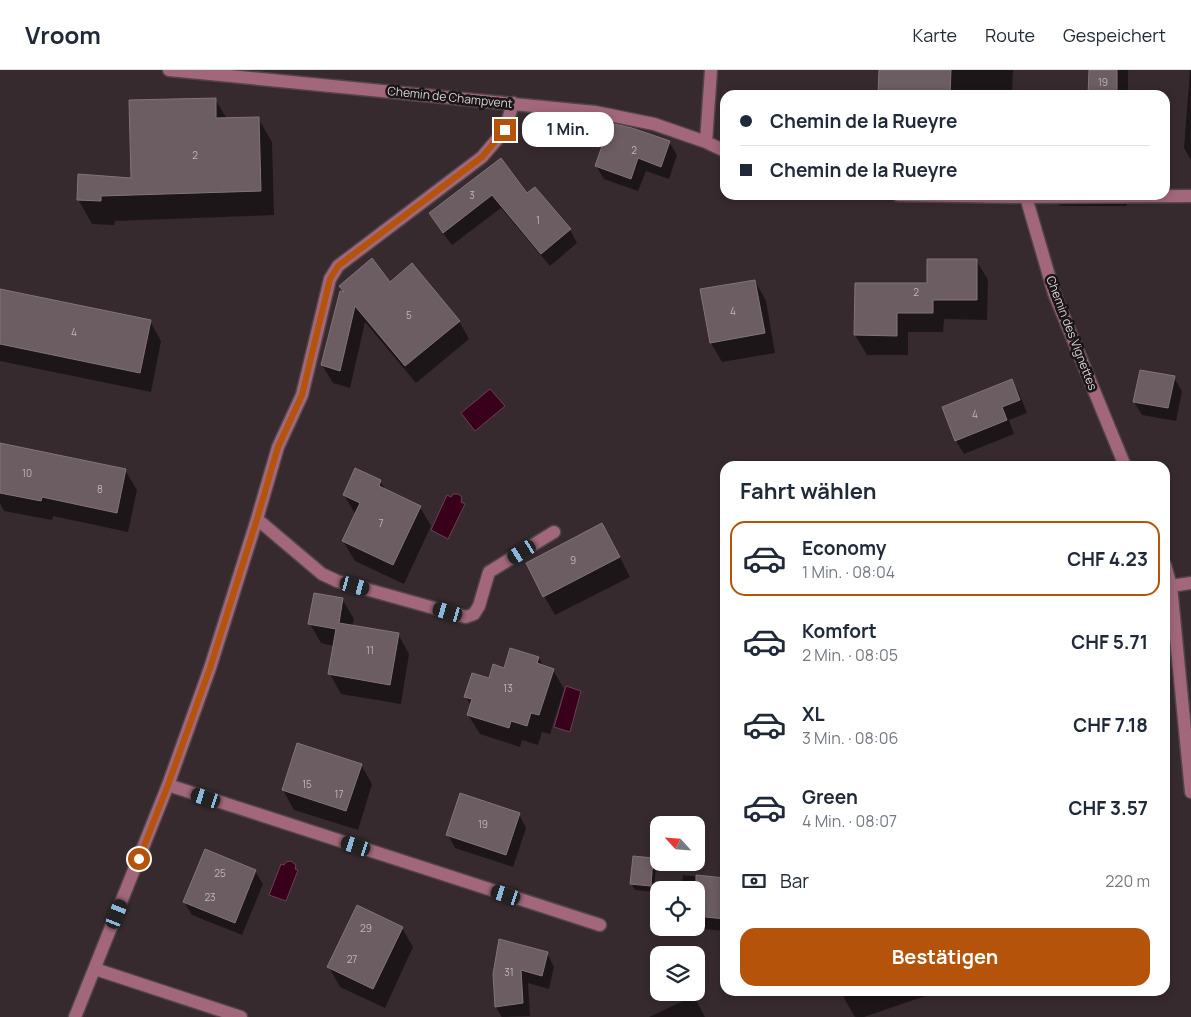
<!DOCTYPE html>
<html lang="de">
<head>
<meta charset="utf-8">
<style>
  :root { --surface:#fff; --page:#f2f2f3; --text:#1f2937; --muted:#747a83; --line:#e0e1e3; --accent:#b45309 }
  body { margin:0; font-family:Manrope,sans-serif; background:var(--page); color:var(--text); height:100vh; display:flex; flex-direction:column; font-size:19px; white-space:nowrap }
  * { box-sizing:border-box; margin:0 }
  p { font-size:16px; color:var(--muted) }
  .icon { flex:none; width:28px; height:28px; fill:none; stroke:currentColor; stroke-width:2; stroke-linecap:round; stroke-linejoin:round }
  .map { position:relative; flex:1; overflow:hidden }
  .side { position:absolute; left:720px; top:391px; width:450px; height:535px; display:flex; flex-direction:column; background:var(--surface); border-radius:15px; box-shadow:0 2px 8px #0003 }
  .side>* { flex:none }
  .top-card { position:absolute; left:720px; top:20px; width:450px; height:110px; border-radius:15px; box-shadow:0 2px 8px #0003; display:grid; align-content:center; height:110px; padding:0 20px; background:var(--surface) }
  .needle { width:32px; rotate:296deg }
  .fabs { position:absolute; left:650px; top:746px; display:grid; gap:10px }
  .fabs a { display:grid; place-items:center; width:55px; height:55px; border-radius:10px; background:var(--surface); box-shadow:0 2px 8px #0003; font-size:25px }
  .end { position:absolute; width:22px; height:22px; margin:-11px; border:6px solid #b45309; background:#fff; box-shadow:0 0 0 2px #fff }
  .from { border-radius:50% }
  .bubble { position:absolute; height:35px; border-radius:15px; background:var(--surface); box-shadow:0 2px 8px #0003; font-size:16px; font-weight:700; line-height:35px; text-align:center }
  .car { position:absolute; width:15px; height:30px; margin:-15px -8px; border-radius:6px; box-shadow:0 0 4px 1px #0007; background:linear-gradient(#222 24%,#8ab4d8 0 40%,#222 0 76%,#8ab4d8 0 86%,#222 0) }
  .top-card b { display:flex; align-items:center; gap:18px; height:48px; font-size:19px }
  .top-card b+b { border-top:1px solid var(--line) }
  .top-card i { width:12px; height:12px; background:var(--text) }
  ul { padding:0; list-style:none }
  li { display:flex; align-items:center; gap:15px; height:75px; margin:0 10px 8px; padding:0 10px; border:2px solid transparent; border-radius:15px }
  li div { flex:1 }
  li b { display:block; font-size:19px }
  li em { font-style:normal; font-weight:700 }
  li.current { border-color:var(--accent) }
  li>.icon { width:45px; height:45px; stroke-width:1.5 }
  h2 { padding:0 20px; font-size:22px; line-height:60px }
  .pay { display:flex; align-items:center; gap:12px; height:55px; padding:0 20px; font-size:19px }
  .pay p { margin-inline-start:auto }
  .button { display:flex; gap:10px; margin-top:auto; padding:10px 20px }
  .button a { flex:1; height:58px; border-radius:15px; background:var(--accent); color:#fff; font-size:20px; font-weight:700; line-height:58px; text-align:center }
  header { display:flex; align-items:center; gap:30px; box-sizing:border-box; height:70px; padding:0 25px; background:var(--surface); border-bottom:1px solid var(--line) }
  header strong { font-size:24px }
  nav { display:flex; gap:28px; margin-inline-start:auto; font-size:18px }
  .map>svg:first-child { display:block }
  .water { fill:#39001b; stroke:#6a4053 }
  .shadow { fill:#0007 }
  .building { fill:#6b5d61; stroke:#827478 }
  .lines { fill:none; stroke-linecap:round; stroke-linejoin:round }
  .minor-casing { stroke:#514549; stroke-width:15 }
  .minor { stroke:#a2677b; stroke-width:12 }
  .route { stroke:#b45309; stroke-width:6 }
  .labels { text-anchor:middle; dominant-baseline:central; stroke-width:5; stroke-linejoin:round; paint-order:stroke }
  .number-label { font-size:10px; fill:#c0b6ba }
  .street-label { font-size:12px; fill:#dcd4d7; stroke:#1a1516 }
</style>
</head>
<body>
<header>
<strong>Vroom</strong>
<nav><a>Karte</a><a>Route</a><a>Gespeichert</a></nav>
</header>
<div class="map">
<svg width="1191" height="947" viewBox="0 0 1191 947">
  <rect width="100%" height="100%" fill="#362a2e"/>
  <path class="water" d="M490 319 505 336 475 361 461 343Z
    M453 424H458L462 427 461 432 465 434 448 469 431 460 447 425 451 427Z
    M566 616 581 621 570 662 554 657Z
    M291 791 296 795 295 799 298 800 286 831 269 825 281 794 284 795 286 792Z"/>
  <path class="shadow" d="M880 0H1013L1012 25H879Z
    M1090 0H1128V25H1090Z
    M1190 0H1191V90L1184 78Z
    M215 29 227 49 258 48 272 72 274 145 115 151 114 155 92 154 78 129 132 109Z
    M669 72 677 85 669 109 646 101 638 121 604 109 596 96Z
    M501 90 527 124 570 160 577 173 550 196 501 138 452 175 438 157 430 144Z
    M1054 125H1127V136H1060Z
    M976 190 988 210 987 250 944 249 943 262H908V285H867L855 265 856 214 928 215Z
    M755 211 766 231 775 283 722 292 711 273Z
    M390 213 459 251 469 269 416 313 365 252 350 318 333 313 322 295 344 223 340 217Z
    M0 220 150 251 161 271 151 322 0 291Z
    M1174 308 1182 321 1176 351 1142 345 1134 332Z
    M1012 310 1019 323 1027 343 1009 350 1014 364 964 384 956 371 943 338Z
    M0 387 125 400 137 420 128 462 53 446 52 450 4 441 0 433Z
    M380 411 386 421 420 437 431 456 404 514 355 491 343 471 356 445 344 425Z
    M613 474 630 507 555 545 544 526Z
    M342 529 354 549 352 556 398 564 409 584 401 634 341 624 330 604 334 576 321 573 310 554Z
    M539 588 544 597 553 600 564 619 550 664 542 662 538 675 522 670 520 677 480 664 468 645 471 636 466 627 505 599Z
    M361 695 372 714 358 760 294 740 283 720Z
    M519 744 526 758 513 797 455 778 448 765Z
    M653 790 656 796 654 822 635 820 631 813Z
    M255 801 263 814 242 865 192 845 184 832Z
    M683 805 725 810V861L693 858H696V820H681Z
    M402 858 413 877 385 938 340 917 329 897Z
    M547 883 554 897 549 919 528 913 530 946 502 947 496 937 494 904Z
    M842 921H930L931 924 864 947H855L845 930Z
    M694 926 705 947H649Z"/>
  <path class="building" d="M879 0H951L950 25H878Z
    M1089 0H1117V25H1088Z
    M216 28V48L259 47 261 121 101 126V131L77 130 78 104 131 108 129 30Z
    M610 53 632 58 670 71 661 97 638 88 631 109 595 96Z
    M501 88 527 123 535 117 571 159 541 184 492 125 443 163 429 143Z
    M372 188 390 212 412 193 460 251 405 296 355 236 340 301 321 295 340 221 344 222 339 216Z
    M927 189H977V230H933V243H897V266L854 265 855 213H927Z
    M755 210 765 263 710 273 700 219Z
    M0 219 151 250 140 303 0 274Z
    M1140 300 1175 306 1168 338 1133 332Z
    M1012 309 1020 330 1002 337 1007 350 955 371 942 337Z
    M0 373 126 399 117 443 42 427 41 431 0 423Z
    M355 398 381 410 379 416 421 436 393 495 342 471 360 433 343 425Z
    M602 453 620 487 543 527 526 493Z
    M314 523 343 528 339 553 399 563 390 615 328 604 336 559 308 554Z
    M510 578 539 587 537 593 554 599 539 645 531 643 527 656 511 651 509 658 467 645 472 629 464 627 472 603 489 608 493 594 504 598Z
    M297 673 362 694 346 741 282 720Z
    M460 723 520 743 506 785 446 765Z
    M205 779 256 800 235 853 183 832Z
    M633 786 653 788 651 816 630 814Z
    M696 805 725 808V849L696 846Z
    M357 835 403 857 373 919 327 897Z
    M499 869 548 882 542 906 521 900 523 933 495 937 493 904Z"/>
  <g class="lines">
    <g class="minor-casing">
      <path id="minor" d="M169 0 595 42 654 54 706 72 725 81
        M706 72 711 0
        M898 125 1026 127 1191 126
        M1026 127 1054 223 1125 396
        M257 449 322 504 337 511 466 547 474 544 479 536 489 502 554 462
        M1165 495 1171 516 1191 722
        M1171 516 1191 513
        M168 715 600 855
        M95 899 241 947
        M75 947 168 715 210 598 257 449 278 377 302 325 330 209 338 196 482 87 505 60 513 33"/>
    </g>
    <use href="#minor" class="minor"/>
  </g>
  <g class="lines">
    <path class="route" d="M139 789 168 715 210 598 257 449 278 377 302 325 330 209 338 196 482 87 505 60"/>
  </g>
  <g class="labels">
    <g class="number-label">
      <text x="1103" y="12">19</text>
      <text x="634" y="80">2</text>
      <text x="195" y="85">2</text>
      <text x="472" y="125">3</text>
      <text x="538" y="150">1</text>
      <text x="916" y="222">2</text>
      <text x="733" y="241">4</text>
      <text x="409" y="245">5</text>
      <text x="74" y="262">4</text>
      <text x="975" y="344">4</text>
      <text x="27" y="403">10</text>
      <text x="100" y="419">8</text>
      <text x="381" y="453">7</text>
      <text x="573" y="490">9</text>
      <text x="370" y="580">11</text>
      <text x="508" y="618">13</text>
      <text x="307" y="714">15</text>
      <text x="339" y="724">17</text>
      <text x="483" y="754">19</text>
      <text x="220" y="803">25</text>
      <text x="210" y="827">23</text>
      <text x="366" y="858">29</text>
      <text x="352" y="889">27</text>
      <text x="509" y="902">31</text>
    </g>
    <g class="street-label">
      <text transform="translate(450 27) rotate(6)">Chemin de Champvent</text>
      <text transform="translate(1072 263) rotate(69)">Chemin des Vignettes</text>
    </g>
  </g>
</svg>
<div class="fabs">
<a><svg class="needle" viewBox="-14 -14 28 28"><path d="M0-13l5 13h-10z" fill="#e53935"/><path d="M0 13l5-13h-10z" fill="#747a83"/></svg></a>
<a><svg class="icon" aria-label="locate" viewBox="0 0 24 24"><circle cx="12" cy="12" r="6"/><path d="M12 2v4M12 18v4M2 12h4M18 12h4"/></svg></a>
<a><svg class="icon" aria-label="layers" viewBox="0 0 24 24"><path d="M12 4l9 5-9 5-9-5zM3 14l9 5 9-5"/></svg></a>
</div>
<i class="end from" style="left:139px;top:789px"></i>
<i class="end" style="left:505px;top:60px"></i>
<div class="bubble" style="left:522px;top:42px;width:92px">1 Min.</div>
<i class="car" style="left:522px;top:482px;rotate:238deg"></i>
<i class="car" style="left:355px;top:516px;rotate:105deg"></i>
<i class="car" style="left:448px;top:542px;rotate:286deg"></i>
<i class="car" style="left:206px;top:728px;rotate:288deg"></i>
<i class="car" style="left:356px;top:776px;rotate:288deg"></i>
<i class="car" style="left:506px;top:825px;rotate:288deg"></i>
<i class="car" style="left:117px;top:844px;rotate:22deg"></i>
<div class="top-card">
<b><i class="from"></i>Chemin de la Rueyre</b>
<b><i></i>Chemin de la Rueyre</b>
</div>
<section class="side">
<h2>Fahrt wählen</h2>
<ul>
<li class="current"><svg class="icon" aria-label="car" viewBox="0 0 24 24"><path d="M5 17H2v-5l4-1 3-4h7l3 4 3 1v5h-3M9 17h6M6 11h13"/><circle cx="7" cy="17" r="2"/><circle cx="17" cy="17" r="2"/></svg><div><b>Economy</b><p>1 Min. · 08:04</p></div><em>CHF 4.23</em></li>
<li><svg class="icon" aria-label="car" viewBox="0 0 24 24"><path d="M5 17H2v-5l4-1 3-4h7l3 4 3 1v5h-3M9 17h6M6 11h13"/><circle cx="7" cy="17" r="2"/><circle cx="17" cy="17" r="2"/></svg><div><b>Komfort</b><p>2 Min. · 08:05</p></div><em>CHF 5.71</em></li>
<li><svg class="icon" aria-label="car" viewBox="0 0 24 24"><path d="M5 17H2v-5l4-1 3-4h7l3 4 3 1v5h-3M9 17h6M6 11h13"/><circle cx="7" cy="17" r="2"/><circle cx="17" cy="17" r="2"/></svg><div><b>XL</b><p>3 Min. · 08:06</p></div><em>CHF 7.18</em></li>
<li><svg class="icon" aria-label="car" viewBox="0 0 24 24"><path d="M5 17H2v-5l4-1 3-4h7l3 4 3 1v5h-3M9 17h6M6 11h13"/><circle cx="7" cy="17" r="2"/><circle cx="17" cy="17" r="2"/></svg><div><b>Green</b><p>4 Min. · 08:07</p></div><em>CHF 3.57</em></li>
</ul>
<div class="pay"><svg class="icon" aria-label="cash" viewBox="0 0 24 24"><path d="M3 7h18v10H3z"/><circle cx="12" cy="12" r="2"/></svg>Bar<p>220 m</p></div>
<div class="button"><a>Bestätigen</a></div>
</section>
</div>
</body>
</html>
